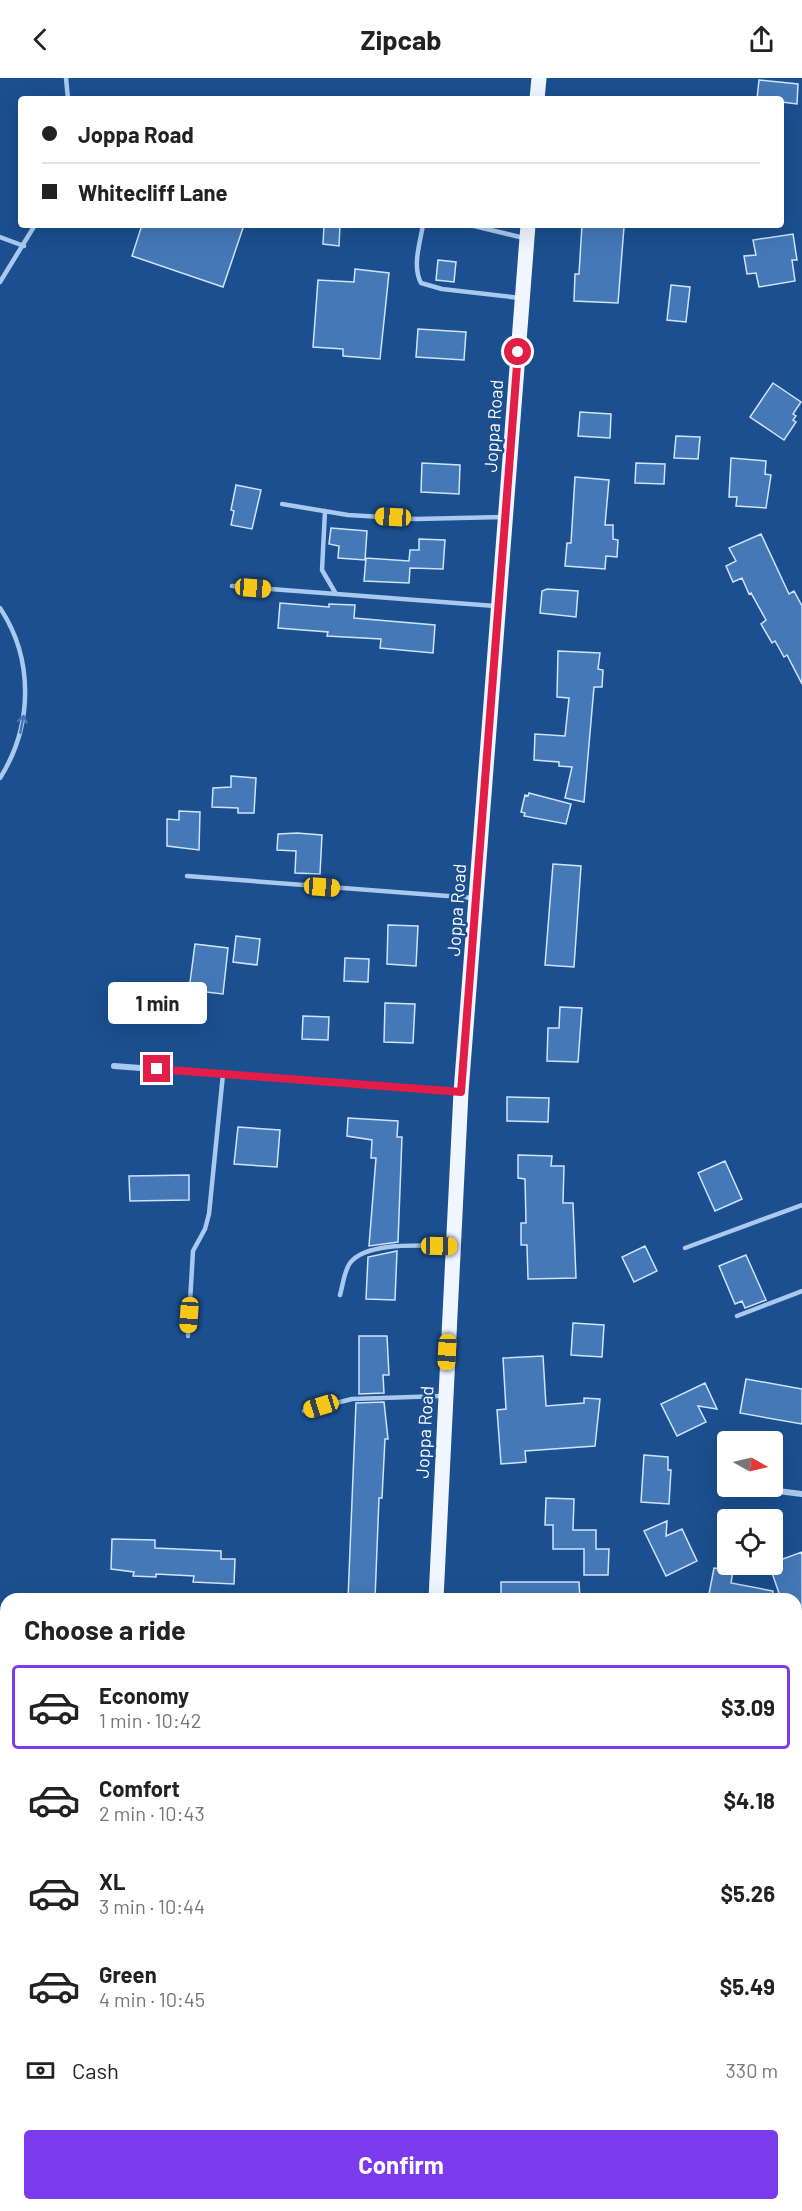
<!DOCTYPE html>
<html lang="en">
<head>
<meta charset="utf-8">
<style>
  :root { --surface:#fff; --page:#f2f2f2; --text:#222; --muted:#767676; --line:#e0e0e0; --accent:#7c3aed }
  body { margin:0; font-family:Barlow,sans-serif; background:var(--page); color:var(--text); height:100vh; display:flex; flex-direction:column; font-size:22px; white-space:nowrap }
  * { box-sizing:border-box; margin:0 }
  p { font-size:20px; color:var(--muted) }
  .icon { flex:none; width:33px; height:33px; fill:none; stroke:currentColor; stroke-width:2; stroke-linecap:round; stroke-linejoin:round }
  .map { position:relative; flex:1; overflow:hidden }
  .drawer { position:absolute; left:0px; top:1515px; width:802px; height:618px; display:flex; flex-direction:column; background:var(--surface); border-radius:18px 18px 0 0; box-shadow:0 6px 24px #0002 }
  .drawer>* { flex:none }
  .banner { position:absolute; left:18px; top:18px; width:766px; height:132px; border-radius:6px; box-shadow:0 6px 24px #0002; display:grid; align-content:center; height:132px; padding:0 24px; background:var(--surface) }
  .needle { width:39px; rotate:98deg }
  .buttons { position:absolute; left:717px; top:1353px; display:grid; gap:12px }
  .buttons a { display:grid; place-items:center; width:66px; height:66px; border-radius:6px; background:var(--surface); box-shadow:0 6px 24px #0002; font-size:30px }
  .end { position:absolute; width:27px; height:27px; margin:-14px; border:8px solid #e11d48; background:#fff; box-shadow:0 0 0 3px #fff }
  .from { border-radius:50% }
  .bubble { position:absolute; height:42px; border-radius:6px; background:var(--surface); box-shadow:0 6px 24px #0002; font-size:20px; font-weight:700; line-height:42px; text-align:center }
  .car { position:absolute; width:18px; height:36px; margin:-18px -9px; border-radius:8px; box-shadow:0 0 4px 2px #0007; background:linear-gradient(#f5c518 24%,#345 0 40%,#f5c518 0 76%,#345 0 86%,#f5c518 0) }
  .banner b { display:flex; align-items:center; gap:21px; height:57px; font-size:22px }
  .banner b+b { border-top:2px solid var(--line) }
  .banner i { width:15px; height:15px; background:var(--text) }
  ul { padding:0; list-style:none }
  li { display:flex; align-items:center; gap:18px; height:84px; margin:0 12px 9px; padding:0 12px; border:3px solid transparent; border-radius:6px }
  li div { flex:1 }
  li b { display:block; font-size:22px }
  li em { font-style:normal; font-weight:700 }
  li.active { border-color:var(--accent) }
  li>.icon { width:54px; height:54px; stroke-width:1.5 }
  h2 { padding:0 24px; font-size:27px; line-height:72px }
  .pay { display:flex; align-items:center; gap:15px; height:66px; padding:0 24px; font-size:22px }
  .pay p { margin-inline-start:auto }
  .action { display:flex; gap:12px; margin-top:auto; padding:12px 24px }
  .action a { flex:1; height:69px; border-radius:6px; background:var(--accent); color:#fff; font-size:24px; font-weight:700; line-height:69px; text-align:center }
  header { display:flex; justify-content:space-between; align-items:center; height:78px; padding:0 24px; background:var(--surface); font-size:27px; font-weight:700 }
  .map>svg:first-child { display:block }
  .green { fill:#2e69ad }
  .building { fill:#4478b7; stroke:#cfe3fa; stroke-width:1.5 }
  .lines { fill:none; stroke-linecap:round; stroke-linejoin:round }
  .path { stroke:#a9c9ee; stroke-width:4; stroke-dasharray:3 4.5; stroke-linecap:butt }
  .lane { stroke:#a9c9ee; stroke-width:4.5 }
  .street { stroke:#a9c9ee; stroke-width:6 }
  .secondary { stroke:#d6e6fa; stroke-width:12 }
  .primary { stroke:#f0f6ff; stroke-width:15 }
  .oneway { stroke:#4674ac }
  .route { stroke:#e11d48; stroke-width:8 }
  .labels { text-anchor:middle; dominant-baseline:central; stroke-width:5; stroke-linejoin:round; paint-order:stroke }
  .street-label { font-size:18px; fill:#fff; stroke:#1b4f8f }
</style>
</head>
<body>
<header><svg class="icon" aria-label="back" viewBox="0 0 24 24"><path d="M15 5l-7 7 7 7"/></svg>Zipcab<svg class="icon" aria-label="share" viewBox="0 0 24 24"><path d="M12 15V3M7 8l5-5 5 5M5 13v7h14v-7"/></svg></header>
<div class="map">
<svg width="802" height="2133" viewBox="0 0 802 2133">
  <rect width="100%" height="100%" fill="#1b4f8f"/>
  <path class="green" d="M0 1648 6 1649V1984L0 2020Z"/>
  <path class="building" d="M759 2 798 6 797 26 782 24V21H757Z
    M142 147H244L223 209 132 178Z
    M324 147H340L339 168 323 166Z
    M582 147 624 149 618 225 574 223 575 196H579Z
    M793 156 797 182H792L795 203 759 209 756 195 747 196 744 178 756 177 753 162Z
    M438 182 456 184 454 204 436 202Z
    M355 191 389 195 380 281 343 278V271L313 269 318 202 354 204Z
    M671 207 690 209 686 244 667 242Z
    M418 251 466 254 464 282 416 279Z
    M773 305 801 324 793 336 796 338 793 342 796 344 784 362 750 339Z
    M580 334 611 336 610 360 578 358Z
    M676 358 700 359 698 381 674 380Z
    M731 380 766 383 765 396 771 397 766 430 736 428 737 419H729Z
    M422 385 460 387 459 416 421 414Z
    M636 385 665 386 664 406 635 405Z
    M575 399 609 402 605 447H613V461L618 462 617 479 606 478 605 491 565 488 567 465H571Z
    M236 407 261 412 252 451 231 447 234 433 231 432Z
    M331 450 367 453 365 482 338 480 339 468 329 466Z
    M761 456 789 516 794 513 802 528V606L787 577 784 579 775 563 772 565 761 546 766 542 751 515 749 516 742 500 733 504 726 488 736 483 729 470Z
    M419 461 445 462 443 491 410 490 409 505 364 503 366 480 409 483 410 472H419Z
    M547 511 578 513 576 539 540 535 542 513Z
    M280 525 329 529V526L355 527 354 540 435 547 433 575 380 570 381 561 327 558 328 554 278 550Z
    M558 573 600 575 598 591 603 592 602 609H594L584 724 565 720 572 689 559 688V684L534 682 535 656 565 658 569 620 557 619Z
    M231 698 256 700 254 735H238V730L212 729 213 710 231 709Z
    M529 715 571 726 566 746 524 738 525 735 521 734 525 717 528 718Z
    M179 733 200 734 199 772 167 768V741L179 742Z
    M297 755 322 757 320 796 295 795 296 773 277 772 278 756Z
    M553 786 581 788 574 889 545 887Z
    M388 847 418 848 416 888 387 886Z
    M236 858 260 861 257 887 233 884Z
    M195 866 228 870 223 916 189 912Z
    M345 880 369 881 368 904 344 903Z
    M385 925 415 926 413 965 384 964Z
    M560 929 582 930 578 984 547 983 548 950H559Z
    M303 938 329 939 328 962 302 961Z
    M507 1019 549 1020 548 1044 507 1043Z
    M348 1040 398 1043 397 1059H402L398 1164 369 1168 376 1080H371L372 1062 347 1058Z
    M238 1049 280 1052 277 1089 234 1086Z
    M518 1077 552 1078 551 1088H564L563 1125H573L576 1200 528 1201 527 1167H521V1145H526L525 1101 518 1100Z
    M725 1083 742 1121 715 1133 698 1095Z
    M189 1097V1122L130 1123 129 1098Z
    M645 1168 657 1193 634 1204 622 1179Z
    M397 1173 395 1222 366 1221 368 1179Z
    M746 1177 766 1222 745 1230 742 1223 735 1226 719 1188Z
    M573 1245 604 1247 602 1279 571 1277Z
    M359 1258H387L389 1297H383L384 1315 359 1316Z
    M543 1278 546 1328 584 1325V1320L600 1321 595 1368 525 1373 526 1384 501 1386 497 1332 506 1331 503 1280Z
    M746 1301 802 1311V1346L740 1335Z
    M705 1305 717 1331 698 1328 706 1344 677 1358 661 1326Z
    M384 1324 388 1361H385L382 1420H379L375 1521H348L356 1325Z
    M644 1377 668 1379V1392H671L669 1426 641 1424Z
    M546 1420 574 1421 573 1452H596V1471H609L608 1497H584V1471H553V1447H545Z
    M667 1443 666 1458 682 1451 697 1483 666 1498 644 1453Z
    M112 1461 155 1462V1470L221 1473V1481H235L234 1506 193 1504 194 1498 156 1496V1499L133 1498 134 1494 111 1491Z
    M802 1474V1530L796 1527V1521H781L769 1486Z
    M714 1490 733 1493 731 1505 773 1513 772 1521H708Z
    M501 1504H579L580 1521H501Z"/>
  <g class="lines">
    <path class="path" d="M0 1921 6 1927
      M0 2027 6 2018"/>
    <path class="lane" d="M66 0 68 21
      M423 147C420 165 412 188 421 205L442 211 520 220
      M470 147 524 160
      M0 159 24 168
      M0 204 35 147
      M282 426 348 437 416 441 503 439
      M325 433 322 492 336 516
      M232 508 495 528
      M0 530C34 581 33 648 0 700
      M187 798 474 820
      M685 1170 802 1127
      M340 1217C343 1207 344 1193 350 1185 367 1163 423 1168 450 1168
      M737 1238 802 1213
      M188 1258 193 1173 205 1151 209 1136 223 996
      M304 1333 352 1321 442 1318
      M15 2133V2127
      M290 2133 291 2127"/>
    <path class="street" d="M114 988 460 1014
      M747 1415 778 1413 802 1416
      M0 2121H6
      M45 2127 81 2133
      M703 2127 715 2133"/>
    <path class="secondary" d="M0 1619 6 1620"/>
    <path class="primary" d="M537 21 539 0
      M436 1521 461 1014 528 147
      M404 2133V2127"/>
  </g>
  <defs><path id="oneway-shaft" d="M-6 0H5M1.5-3L5.5 0L1.5 3" fill="none" stroke-width="1.6" stroke-linecap="round" stroke-linejoin="round" transform="scale(1.5)"/></defs>
  <use class="oneway" href="#oneway-shaft" transform="translate(22 646) rotate(-79)"/>
  <g class="lines">
    <path class="route" d="M157 991 461 1014 518 274"/>
  </g>
  <g class="labels">
    <g class="street-label">
      <text transform="translate(493 348) rotate(-86)">Joppa Road</text>
      <text transform="translate(456 832) rotate(-86)">Joppa Road</text>
      <text transform="translate(424 1354) rotate(-87)">Joppa Road</text>
    </g>
  </g>
</svg>
<div class="buttons">
<a><svg class="needle" viewBox="-14 -14 28 28"><path d="M0-13l5 13h-10z" fill="#e53935"/><path d="M0 13l5-13h-10z" fill="#767676"/></svg></a>
<a><svg class="icon" aria-label="locate" viewBox="0 0 24 24"><circle cx="12" cy="12" r="6"/><path d="M12 2v4M12 18v4M2 12h4M18 12h4"/></svg></a>
</div>
<i class="end from" style="left:518px;top:274px"></i>
<i class="end" style="left:157px;top:991px"></i>
<div class="bubble" style="left:108px;top:904px;width:99px">1 min</div>
<i class="car" style="left:393px;top:439px;rotate:273deg"></i>
<i class="car" style="left:253px;top:510px;rotate:94deg"></i>
<i class="car" style="left:322px;top:809px;rotate:94deg"></i>
<i class="car" style="left:439px;top:1168px;rotate:91deg"></i>
<i class="car" style="left:189px;top:1237px;rotate:184deg"></i>
<i class="car" style="left:447px;top:1274px;rotate:183deg"></i>
<i class="car" style="left:321px;top:1328px;rotate:253deg"></i>
<div class="banner">
<b><i class="from"></i>Joppa Road</b>
<b><i></i>Whitecliff Lane</b>
</div>
<section class="drawer">
<h2>Choose a ride</h2>
<ul>
<li class="active"><svg class="icon" aria-label="car" viewBox="0 0 24 24"><path d="M5 17H2v-5l4-1 3-4h7l3 4 3 1v5h-3M9 17h6M6 11h13"/><circle cx="7" cy="17" r="2"/><circle cx="17" cy="17" r="2"/></svg><div><b>Economy</b><p>1 min · 10:42</p></div><em>$3.09</em></li>
<li><svg class="icon" aria-label="car" viewBox="0 0 24 24"><path d="M5 17H2v-5l4-1 3-4h7l3 4 3 1v5h-3M9 17h6M6 11h13"/><circle cx="7" cy="17" r="2"/><circle cx="17" cy="17" r="2"/></svg><div><b>Comfort</b><p>2 min · 10:43</p></div><em>$4.18</em></li>
<li><svg class="icon" aria-label="car" viewBox="0 0 24 24"><path d="M5 17H2v-5l4-1 3-4h7l3 4 3 1v5h-3M9 17h6M6 11h13"/><circle cx="7" cy="17" r="2"/><circle cx="17" cy="17" r="2"/></svg><div><b>XL</b><p>3 min · 10:44</p></div><em>$5.26</em></li>
<li><svg class="icon" aria-label="car" viewBox="0 0 24 24"><path d="M5 17H2v-5l4-1 3-4h7l3 4 3 1v5h-3M9 17h6M6 11h13"/><circle cx="7" cy="17" r="2"/><circle cx="17" cy="17" r="2"/></svg><div><b>Green</b><p>4 min · 10:45</p></div><em>$5.49</em></li>
</ul>
<div class="pay"><svg class="icon" aria-label="cash" viewBox="0 0 24 24"><path d="M3 7h18v10H3z"/><circle cx="12" cy="12" r="2"/></svg>Cash<p>330 m</p></div>
<div class="action"><a>Confirm</a></div>
</section>
</div>
</body>
</html>
